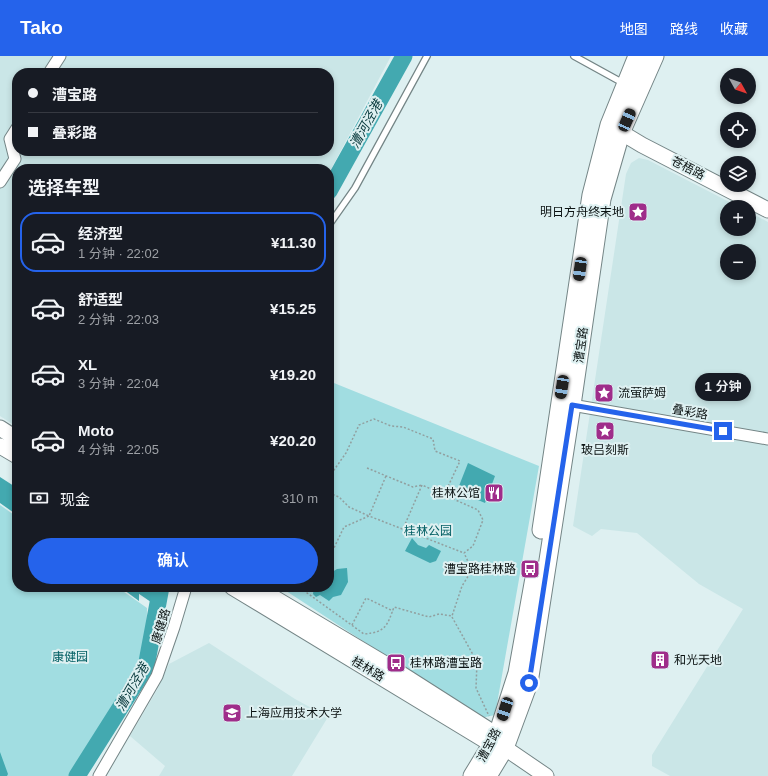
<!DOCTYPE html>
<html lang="zh">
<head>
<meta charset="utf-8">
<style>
  :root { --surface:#171b24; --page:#242831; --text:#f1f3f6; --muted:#9ea1a6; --line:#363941; --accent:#2563eb }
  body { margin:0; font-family:Arial,"Noto Sans SC",sans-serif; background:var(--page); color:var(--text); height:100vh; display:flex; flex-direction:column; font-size:15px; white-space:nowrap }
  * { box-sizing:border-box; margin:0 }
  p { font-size:13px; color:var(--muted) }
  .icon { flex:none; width:22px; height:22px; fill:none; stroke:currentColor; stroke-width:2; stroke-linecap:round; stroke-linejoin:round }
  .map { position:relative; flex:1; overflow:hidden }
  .panel { position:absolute; left:12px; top:108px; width:322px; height:428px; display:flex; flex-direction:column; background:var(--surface); border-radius:16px; box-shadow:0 2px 6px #0003 }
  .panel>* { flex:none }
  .guide { position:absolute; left:12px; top:12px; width:322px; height:88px; border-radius:16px; box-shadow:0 2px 6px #0003; display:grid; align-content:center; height:88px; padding:0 16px; background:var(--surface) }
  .needle { width:26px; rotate:130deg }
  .buttons { position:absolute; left:720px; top:12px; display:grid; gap:8px }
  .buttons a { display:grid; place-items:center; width:36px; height:36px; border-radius:50%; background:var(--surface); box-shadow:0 2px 6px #0003; font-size:20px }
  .end { position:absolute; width:18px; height:18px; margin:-9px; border:5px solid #2563eb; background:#fff; box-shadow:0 0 0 2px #fff }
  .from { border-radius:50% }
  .bubble { position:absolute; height:28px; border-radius:14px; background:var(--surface); box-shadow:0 2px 6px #0003; font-size:13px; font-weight:600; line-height:28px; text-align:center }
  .car { position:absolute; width:12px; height:24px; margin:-12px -6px; border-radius:5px; box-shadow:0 0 3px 1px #0007; background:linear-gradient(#222 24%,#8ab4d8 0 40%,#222 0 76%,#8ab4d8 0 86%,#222 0) }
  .guide b { display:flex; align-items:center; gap:14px; height:38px; font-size:15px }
  .guide b+b { border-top:1px solid var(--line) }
  .guide i { width:10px; height:10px; background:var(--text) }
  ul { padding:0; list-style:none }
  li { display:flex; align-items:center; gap:12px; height:60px; margin:0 8px 6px; padding:0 8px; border:2px solid transparent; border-radius:16px }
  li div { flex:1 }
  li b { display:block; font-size:15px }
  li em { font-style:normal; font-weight:600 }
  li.current { border-color:var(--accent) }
  li>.icon { width:36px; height:36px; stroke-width:1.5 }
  h2 { padding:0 16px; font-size:18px; line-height:48px }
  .pay { display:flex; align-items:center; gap:10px; height:44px; padding:0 16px; font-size:15px }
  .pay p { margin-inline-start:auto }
  .primary-button { display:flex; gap:8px; margin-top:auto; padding:8px 16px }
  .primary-button a { flex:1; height:46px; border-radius:24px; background:var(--accent); color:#fff; font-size:16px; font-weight:600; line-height:46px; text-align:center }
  header { display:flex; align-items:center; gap:24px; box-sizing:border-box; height:56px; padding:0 20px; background:var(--accent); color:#fff }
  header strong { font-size:19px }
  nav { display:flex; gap:22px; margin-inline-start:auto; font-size:14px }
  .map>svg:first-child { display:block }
  .built { fill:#cae6e7; fill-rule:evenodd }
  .green { fill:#a1dde1 }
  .water { fill:#43a9b0 }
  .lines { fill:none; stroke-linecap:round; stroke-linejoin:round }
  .canal { stroke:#43a9b0; stroke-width:10 }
  .river { stroke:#43a9b0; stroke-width:17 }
  .lane-casing { stroke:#748586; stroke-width:8 }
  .street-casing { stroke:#748586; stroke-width:13 }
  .secondary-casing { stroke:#748586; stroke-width:17 }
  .primary-casing { stroke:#748586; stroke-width:19 }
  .path { stroke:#919f9f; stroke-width:1.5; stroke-dasharray:2 2; stroke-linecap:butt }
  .lane { stroke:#fff; stroke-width:5.5 }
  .street { stroke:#fff; stroke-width:11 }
  .secondary { stroke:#fff; stroke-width:15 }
  .primary { stroke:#fff; stroke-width:17 }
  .route { stroke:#2563eb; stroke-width:5 }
  .labels { text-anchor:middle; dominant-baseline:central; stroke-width:4; stroke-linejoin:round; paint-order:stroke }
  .street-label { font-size:12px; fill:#0b1212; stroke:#def0f1 }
  .poi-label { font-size:12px; fill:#0b1212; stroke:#def0f1; text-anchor:start }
  .park-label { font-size:12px; fill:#035f64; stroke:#def0f1 }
  .water-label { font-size:13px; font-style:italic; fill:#07393c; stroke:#def0f1 }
</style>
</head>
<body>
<header>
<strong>Tako</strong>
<nav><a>地图</a><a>路线</a><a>收藏</a></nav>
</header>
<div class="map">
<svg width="768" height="720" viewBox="0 0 768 720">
  <rect width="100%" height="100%" fill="#def0f1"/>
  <path class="built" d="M0 0H391L329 117V113H17V371L0 360ZM17 17H329V95H17Z
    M639 102 648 104 739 151H727V173H749V156L768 166V720H670L652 710V699L743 553 699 528 637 477 601 473 592 480 573 470 626 118 631 107ZM727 195H749V217H727Z
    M209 587 295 643 328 661 292 720H159L165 710 130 680 157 634 169 608Z"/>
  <path class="green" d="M329 325 539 410 495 659 481 662 280 531H329Z
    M0 449 17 461V531H117L147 552 146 611 77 720H0Z"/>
  <path class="water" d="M468 407 495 420 485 447 457 435Z
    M0 421 17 432V459L0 447Z
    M412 482 418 489 426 492 429 489 441 495 436 505 430 507 405 495Z
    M347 512 348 526 341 539 333 541 329 545 320 539 316 541 313 538 314 531H329V518L337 513Z
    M120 531H139V545Z
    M0 696 8 718 7 720H0Z"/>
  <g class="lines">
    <path class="canal" d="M138 531 157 544"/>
    <path class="river" d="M329 135 404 0
      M77 720 146 611 161 531"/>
    <g class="lane-casing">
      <path id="lane" d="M574 0 623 27
        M329 169 355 132 427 0"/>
    </g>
    <g class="street-casing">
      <path id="street" d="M49 17 60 0
        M0 126 15 103 10 83 17 72
        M566 348 768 383
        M99 720 157 620 174 571 186 531"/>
    </g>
    <g class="secondary-casing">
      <path id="secondary" d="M612 71 642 89 768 154
        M0 372 17 383
        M0 390 17 400
        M232 531 491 688 505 692 546 720
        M256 531 392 612 497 679 502 688"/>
    </g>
    <g class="primary-casing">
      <path id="primary" d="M541 474 591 139 609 69 637 0
        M472 720 497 679 517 617 534 522
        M488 720 505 692 529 627 572 349 602 143 621 77 655 0"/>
    </g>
    <path class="path" d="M367 412 413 431 422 429
      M329 421 346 397 359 369 374 363 391 370 403 371 433 383 435 395 460 405 444 439
      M329 437 339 441 349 451 369 460 386 420
      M329 495 332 496 344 471 369 460 464 497 473 490 483 464 478 454 422 429 403 473
      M329 504 332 496
      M297 531 302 534
      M305 531 303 534 364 578C386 576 387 570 394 551L429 561 439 558 452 560 462 530 472 514 464 497
      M452 561 477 606 476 632 489 660
      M352 569 366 542 393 555"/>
    <use href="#lane" class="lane"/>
    <use href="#street" class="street"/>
    <use href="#secondary" class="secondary"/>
    <use href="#primary" class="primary"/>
  </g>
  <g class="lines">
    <path class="route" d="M529 627 572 349 723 375"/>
  </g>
  <defs>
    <g id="sight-square" transform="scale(1)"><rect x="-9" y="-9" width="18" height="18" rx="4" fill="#9f2d8a" stroke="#def0f1"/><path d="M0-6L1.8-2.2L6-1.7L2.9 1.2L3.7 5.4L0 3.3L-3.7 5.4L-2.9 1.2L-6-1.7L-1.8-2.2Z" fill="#fff"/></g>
    <g id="restaurant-square" transform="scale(1)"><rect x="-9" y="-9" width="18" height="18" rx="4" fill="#9f2d8a" stroke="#def0f1"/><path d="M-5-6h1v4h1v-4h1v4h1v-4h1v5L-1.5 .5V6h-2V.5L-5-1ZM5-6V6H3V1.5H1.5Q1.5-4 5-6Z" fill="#fff"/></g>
    <g id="bus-square" transform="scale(1)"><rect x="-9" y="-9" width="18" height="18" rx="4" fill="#9f2d8a" stroke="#def0f1"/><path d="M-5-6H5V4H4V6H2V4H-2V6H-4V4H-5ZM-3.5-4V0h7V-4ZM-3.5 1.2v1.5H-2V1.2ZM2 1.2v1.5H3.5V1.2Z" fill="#fff"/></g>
    <g id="building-square" transform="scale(1)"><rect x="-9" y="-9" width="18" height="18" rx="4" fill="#9f2d8a" stroke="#def0f1"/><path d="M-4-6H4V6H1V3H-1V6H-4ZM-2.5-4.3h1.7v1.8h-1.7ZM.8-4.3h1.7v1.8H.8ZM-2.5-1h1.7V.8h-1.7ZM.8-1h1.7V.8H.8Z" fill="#fff"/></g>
    <g id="university-square" transform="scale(1)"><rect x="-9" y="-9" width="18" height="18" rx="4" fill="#9f2d8a" stroke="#def0f1"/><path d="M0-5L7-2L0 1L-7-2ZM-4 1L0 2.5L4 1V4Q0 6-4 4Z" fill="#fff"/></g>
  </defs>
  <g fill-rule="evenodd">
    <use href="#sight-square" x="638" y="156"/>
    <use href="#sight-square" x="604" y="337"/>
    <use href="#sight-square" x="605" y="375"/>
    <use href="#restaurant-square" x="494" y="437"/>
    <use href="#bus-square" x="530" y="513"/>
    <use href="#building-square" x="660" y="604"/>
    <use href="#bus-square" x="396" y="607"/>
    <use href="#university-square" x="232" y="657"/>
  </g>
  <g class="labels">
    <g class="street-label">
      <text transform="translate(688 112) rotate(27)">苍梧路</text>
      <text transform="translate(581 289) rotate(-82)">漕宝路</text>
      <text transform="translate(690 356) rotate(10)">叠彩路</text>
      <text transform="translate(161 570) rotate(-73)">康健路</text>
      <text transform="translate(368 613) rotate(31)">桂林路</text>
      <text transform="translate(489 689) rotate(-62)">漕宝路</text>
    </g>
    <g class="poi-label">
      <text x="624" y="156" text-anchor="end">明日方舟终末地</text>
      <text x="618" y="337">流萤萨姆</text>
      <text x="605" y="394" text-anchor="middle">玻吕刻斯</text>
      <text x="480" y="437" text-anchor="end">桂林公馆</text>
      <text x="516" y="513" text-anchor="end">漕宝路桂林路</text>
      <text x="674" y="604">和光天地</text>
      <text x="410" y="607">桂林路漕宝路</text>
      <text x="246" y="657">上海应用技术大学</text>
    </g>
    <g class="park-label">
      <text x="428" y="475">桂林公园</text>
      <text x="70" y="601">康健园</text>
    </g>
    <g class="water-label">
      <text transform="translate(366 68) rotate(-61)">漕河泾港</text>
      <text transform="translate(132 631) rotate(-60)">漕河泾港</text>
    </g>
  </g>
</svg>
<div class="buttons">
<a><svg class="needle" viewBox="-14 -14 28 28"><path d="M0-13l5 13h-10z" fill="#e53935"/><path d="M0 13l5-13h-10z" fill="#9ea1a6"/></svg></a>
<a><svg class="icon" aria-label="locate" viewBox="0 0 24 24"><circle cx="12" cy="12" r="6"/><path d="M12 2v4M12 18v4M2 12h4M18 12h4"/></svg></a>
<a><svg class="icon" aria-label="layers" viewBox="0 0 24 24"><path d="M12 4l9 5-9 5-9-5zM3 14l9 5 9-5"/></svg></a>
<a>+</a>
<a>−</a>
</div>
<i class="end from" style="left:529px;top:627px"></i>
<i class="end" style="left:723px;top:375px"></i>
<div class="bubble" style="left:695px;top:317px;width:56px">1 分钟</div>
<i class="car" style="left:627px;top:64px;rotate:24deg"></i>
<i class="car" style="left:580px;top:213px;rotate:188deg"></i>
<i class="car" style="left:562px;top:331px;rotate:189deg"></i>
<i class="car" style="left:505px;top:653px;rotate:198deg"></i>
<div class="guide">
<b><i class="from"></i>漕宝路</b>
<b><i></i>叠彩路</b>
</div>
<section class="panel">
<h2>选择车型</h2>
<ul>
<li class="current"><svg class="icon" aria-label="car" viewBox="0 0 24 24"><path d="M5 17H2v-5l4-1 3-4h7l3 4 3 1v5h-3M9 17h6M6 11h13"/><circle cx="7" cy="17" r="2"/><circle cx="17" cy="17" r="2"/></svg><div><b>经济型</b><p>1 分钟 · 22:02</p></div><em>¥11.30</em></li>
<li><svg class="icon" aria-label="car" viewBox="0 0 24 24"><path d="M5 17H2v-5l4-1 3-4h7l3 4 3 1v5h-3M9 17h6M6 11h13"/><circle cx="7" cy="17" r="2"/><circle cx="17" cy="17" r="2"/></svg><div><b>舒适型</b><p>2 分钟 · 22:03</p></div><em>¥15.25</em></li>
<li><svg class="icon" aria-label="car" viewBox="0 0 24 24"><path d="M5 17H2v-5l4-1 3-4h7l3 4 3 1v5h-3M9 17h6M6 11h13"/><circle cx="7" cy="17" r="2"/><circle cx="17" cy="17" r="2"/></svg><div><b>XL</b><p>3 分钟 · 22:04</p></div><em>¥19.20</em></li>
<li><svg class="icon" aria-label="car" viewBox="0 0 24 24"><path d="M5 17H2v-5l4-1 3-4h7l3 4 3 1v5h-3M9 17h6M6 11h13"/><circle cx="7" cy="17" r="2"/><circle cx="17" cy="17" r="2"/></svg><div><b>Moto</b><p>4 分钟 · 22:05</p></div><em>¥20.20</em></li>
</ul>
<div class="pay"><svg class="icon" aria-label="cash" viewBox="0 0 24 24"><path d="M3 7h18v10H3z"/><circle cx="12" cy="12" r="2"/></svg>现金<p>310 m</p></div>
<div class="primary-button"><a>确认</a></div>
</section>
</div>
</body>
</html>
